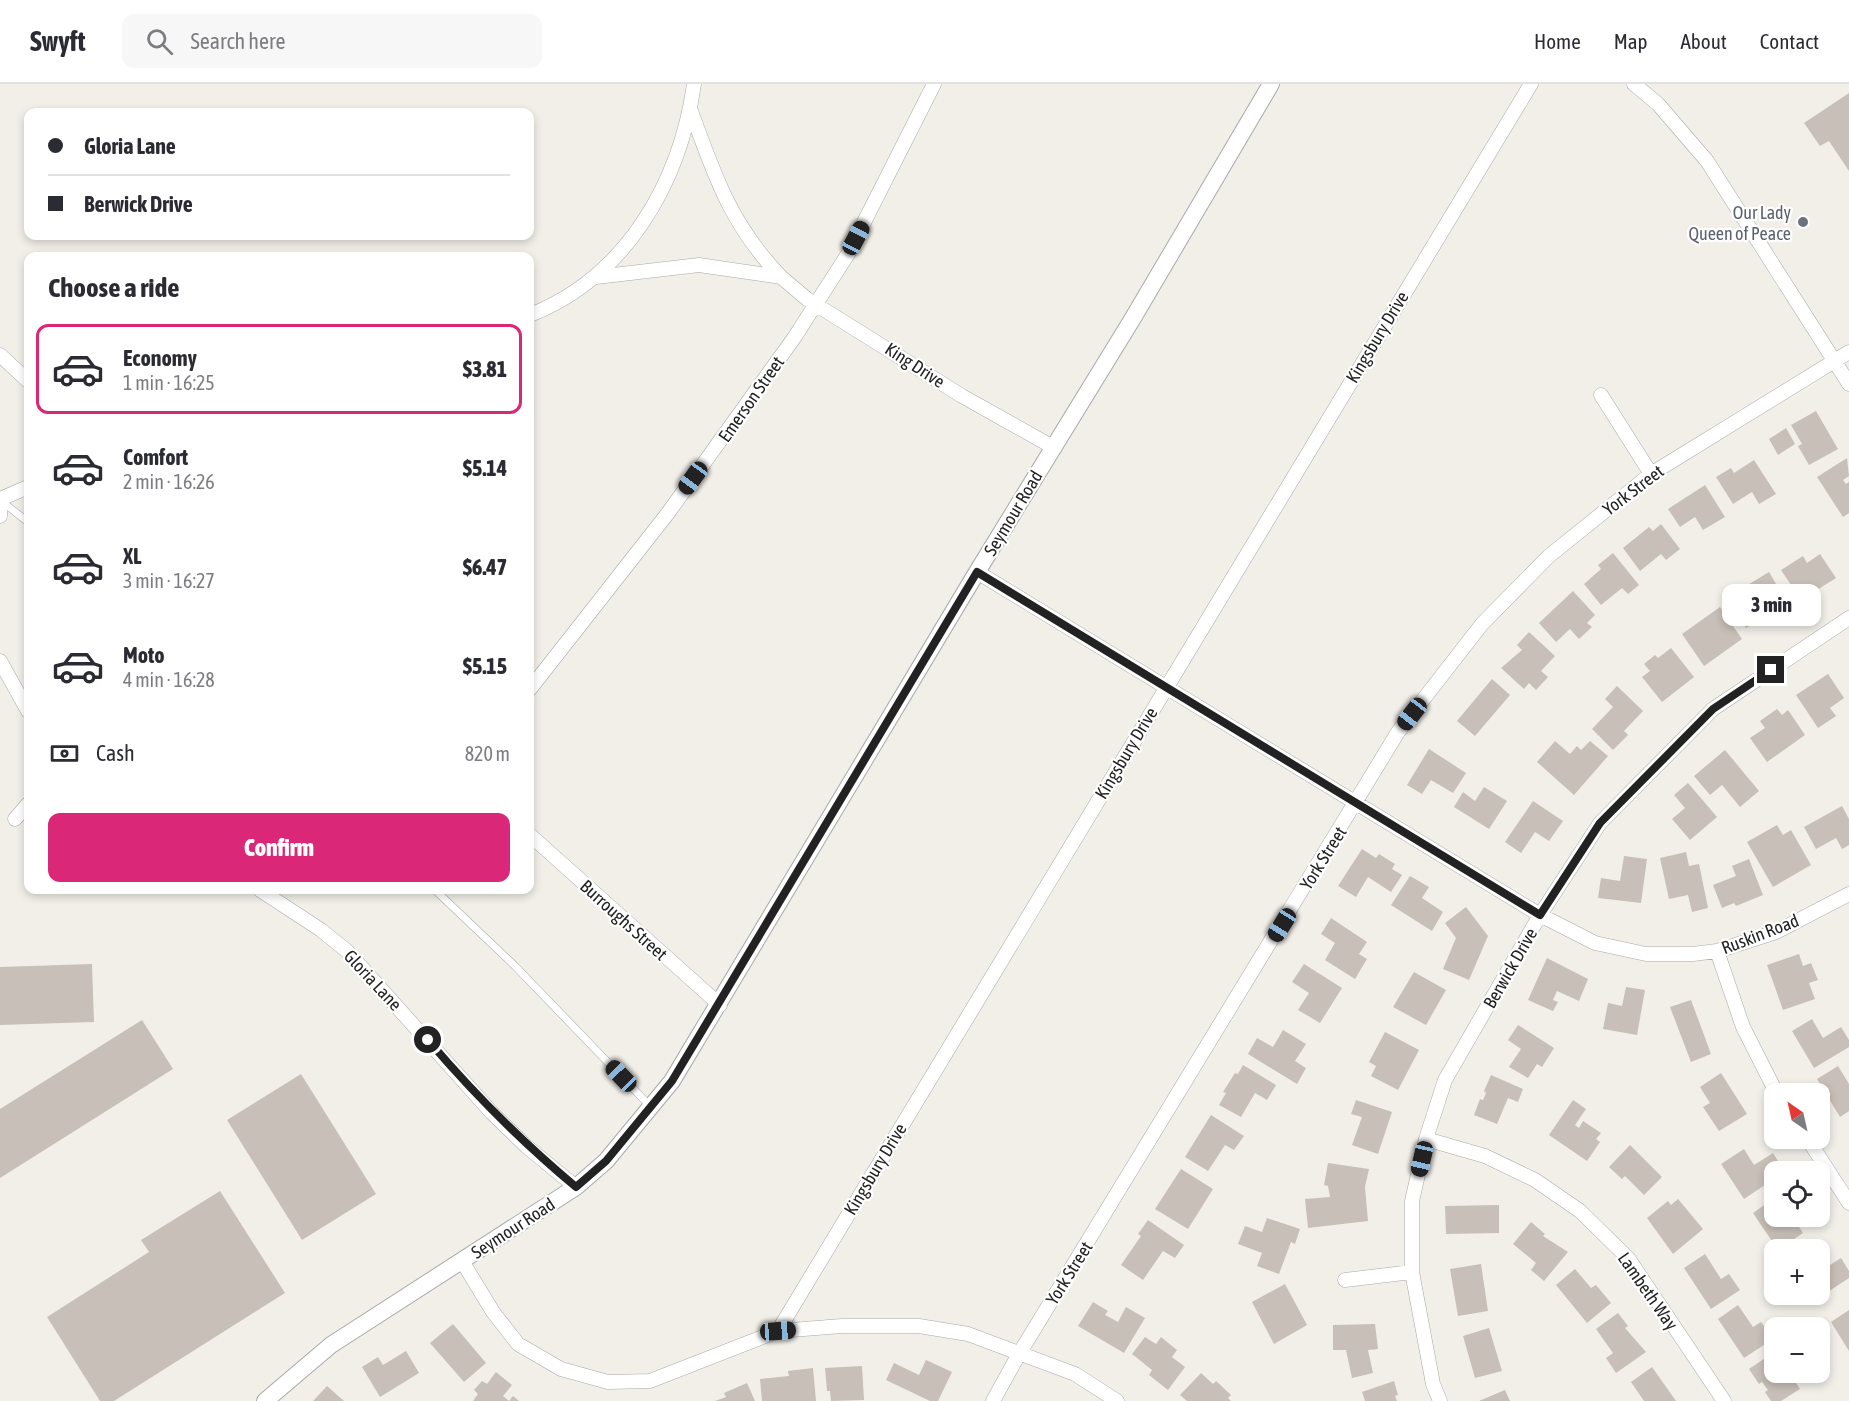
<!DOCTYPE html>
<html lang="en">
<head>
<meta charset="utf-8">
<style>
  :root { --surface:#fff; --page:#f7f7f7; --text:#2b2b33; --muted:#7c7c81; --line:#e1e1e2; --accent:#db2777 }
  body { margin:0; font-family:"Asap Condensed",sans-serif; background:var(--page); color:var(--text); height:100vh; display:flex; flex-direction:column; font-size:22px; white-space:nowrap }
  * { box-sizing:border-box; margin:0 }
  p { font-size:20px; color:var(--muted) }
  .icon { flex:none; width:33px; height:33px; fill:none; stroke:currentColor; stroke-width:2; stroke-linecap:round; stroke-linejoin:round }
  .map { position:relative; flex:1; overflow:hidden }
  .panel { position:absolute; left:24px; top:168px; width:510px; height:642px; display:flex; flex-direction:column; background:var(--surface); border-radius:12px; box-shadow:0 3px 9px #0003 }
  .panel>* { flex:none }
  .hud { position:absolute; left:24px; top:24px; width:510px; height:132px; border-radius:12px; box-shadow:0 3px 9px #0003; display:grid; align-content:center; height:132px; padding:0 24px; background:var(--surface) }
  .needle { width:39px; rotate:326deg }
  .buttons { position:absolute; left:1764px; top:999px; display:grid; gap:12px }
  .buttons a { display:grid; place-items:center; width:66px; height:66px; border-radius:12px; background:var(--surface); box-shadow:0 3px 9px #0003; font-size:30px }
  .end { position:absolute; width:27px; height:27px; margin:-14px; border:8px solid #222; background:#fff; box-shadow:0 0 0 3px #fff }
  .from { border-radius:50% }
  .bubble { position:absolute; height:42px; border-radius:12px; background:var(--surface); box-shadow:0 3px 9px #0003; font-size:20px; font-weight:800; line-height:42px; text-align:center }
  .car { position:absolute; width:18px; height:36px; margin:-18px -9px; border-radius:8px; box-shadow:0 0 4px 2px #0007; background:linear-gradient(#222 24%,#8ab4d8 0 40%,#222 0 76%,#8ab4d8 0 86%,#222 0) }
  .hud b { display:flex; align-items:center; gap:21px; height:57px; font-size:22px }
  .hud b+b { border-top:2px solid var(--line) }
  .hud i { width:15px; height:15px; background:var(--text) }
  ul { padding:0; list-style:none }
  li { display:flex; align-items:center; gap:18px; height:90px; margin:0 12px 9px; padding:0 12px; border:3px solid transparent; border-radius:12px }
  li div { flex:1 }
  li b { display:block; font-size:22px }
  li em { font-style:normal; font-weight:800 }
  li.on { border-color:var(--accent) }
  li>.icon { width:54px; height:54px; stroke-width:1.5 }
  h2 { padding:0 24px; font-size:27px; line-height:72px }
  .pay { display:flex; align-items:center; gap:15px; height:66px; padding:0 24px; font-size:22px }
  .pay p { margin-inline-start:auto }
  .button { display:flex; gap:12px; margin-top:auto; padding:12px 24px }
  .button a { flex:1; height:69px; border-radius:12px; background:var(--accent); color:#fff; font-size:24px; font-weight:800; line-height:69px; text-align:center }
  header { display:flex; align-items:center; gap:36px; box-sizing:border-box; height:84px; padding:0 30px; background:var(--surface); border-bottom:2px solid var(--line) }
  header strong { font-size:28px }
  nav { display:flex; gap:33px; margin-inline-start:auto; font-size:21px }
  .search { width:420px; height:54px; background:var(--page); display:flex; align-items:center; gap:15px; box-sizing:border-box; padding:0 21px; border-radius:12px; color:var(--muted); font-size:22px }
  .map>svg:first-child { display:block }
  .building { fill:#c7bfb8 }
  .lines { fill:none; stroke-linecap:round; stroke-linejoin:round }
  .service-casing { stroke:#a9a9a9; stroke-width:8 }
  .minor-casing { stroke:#a9a9a9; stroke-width:15 }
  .tertiary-casing { stroke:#a9a9a9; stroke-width:18 }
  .service { stroke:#fff; stroke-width:7 }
  .minor { stroke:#fff; stroke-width:14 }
  .tertiary { stroke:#fff; stroke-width:16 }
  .route { stroke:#222; stroke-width:8 }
  .worship-dot { fill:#6b7280; stroke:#fff; stroke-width:2 }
  .labels { text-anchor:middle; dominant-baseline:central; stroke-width:4.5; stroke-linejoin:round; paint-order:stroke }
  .worship-label { font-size:18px; fill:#5b616d; stroke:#fff; text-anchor:end }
  .street-label { font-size:18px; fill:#222; stroke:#fff }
</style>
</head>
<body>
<header>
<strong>Swyft</strong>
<div class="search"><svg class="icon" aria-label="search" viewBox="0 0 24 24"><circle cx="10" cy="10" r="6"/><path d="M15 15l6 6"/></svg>Search here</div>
<nav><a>Home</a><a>Map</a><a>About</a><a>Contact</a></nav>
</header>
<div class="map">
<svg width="1849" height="1317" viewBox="0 0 1849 1317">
  <rect width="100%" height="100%" fill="#f2efe9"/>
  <path class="building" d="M1849 9V87L1829 57 1820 62 1804 39Z
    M1816 327 1838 365 1809 381 1798 362 1802 360 1791 341Z
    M1786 344 1795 360 1778 371 1769 355Z
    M1847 374 1849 392 1843 396 1846 400 1849 398V429L1843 433 1817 393Z
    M1754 376 1776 410 1759 420 1752 408 1733 420 1716 393 1731 384 1734 389Z
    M1705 401 1725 433 1703 446 1695 433 1680 443 1668 425Z
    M1661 440 1680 465 1666 476 1661 470 1640 487 1623 464 1649 443 1653 447Z
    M1613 469 1639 501 1628 510 1622 504 1601 521 1584 500 1601 485 1598 481Z
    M1820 470 1836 494 1801 516 1781 486 1803 472 1807 479Z
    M1769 488 1791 525 1777 534 1773 527 1746 544 1728 513Z
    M1573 507 1595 531 1587 539 1592 543 1579 555 1570 545 1556 558 1539 539Z
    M1720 523 1742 555 1704 582 1682 550Z
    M1529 548 1555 572 1541 587 1548 593 1536 606 1529 599 1524 605 1501 584 1522 566 1517 561Z
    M1671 564 1694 593 1662 618 1642 593 1650 587 1644 580 1655 571 1658 574Z
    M1828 590 1844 614 1830 624 1836 632 1818 644 1796 611Z
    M1492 595 1510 611 1475 652 1457 637Z
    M1617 602 1643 627 1624 647 1628 651 1613 666 1592 645 1613 623 1605 615Z
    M1777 625 1782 631 1788 626 1805 651 1767 678 1750 654 1765 644 1760 637Z
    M1555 657 1570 670 1577 662 1581 666 1590 657 1608 672 1574 711 1537 678Z
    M1429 665 1466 689 1453 709 1431 696 1422 710 1407 701Z
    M1725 666 1759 707 1740 723 1722 701 1710 711 1694 692Z
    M1688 699 1717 733 1690 756 1672 735 1685 724 1674 711Z
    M1484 703 1507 717 1489 745 1454 723 1463 708 1475 717Z
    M1533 717 1563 737 1549 757 1535 748 1521 769 1505 758Z
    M1842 722 1849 735V761L1842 765 1836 754 1816 765 1804 743Z
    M1777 741 1783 751 1791 746 1811 781 1773 803 1747 758Z
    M1362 765 1376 774 1379 770 1395 780 1392 785 1402 791 1391 808 1368 793 1356 813 1338 802Z
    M1686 768 1689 782 1699 780 1708 824 1692 828 1688 811 1669 815 1660 774Z
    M1624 772 1647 775 1641 819 1598 814 1601 794 1620 797Z
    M1749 775 1763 811 1736 822 1734 819 1722 824 1713 801 1736 792 1732 782Z
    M1410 792 1429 803 1422 814 1443 828 1432 847 1391 821Z
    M1466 823 1488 852 1469 896 1443 885 1456 854 1445 839Z
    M1331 834 1367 858 1359 870 1367 875 1355 895 1325 876 1335 859 1321 850Z
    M1799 870 1803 882 1811 879 1818 896 1809 899 1815 915 1783 926 1767 881Z
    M1547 874 1588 895 1579 917 1557 907 1553 916 1558 918 1553 927 1528 916Z
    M92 880 94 938 0 941V883Z
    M1304 880 1342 904 1320 939 1298 926 1309 909 1292 898Z
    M1414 888 1446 906 1426 941 1393 923Z
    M1626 903 1645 906 1637 951 1603 945 1608 919 1622 922Z
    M1691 916 1711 970 1691 978 1670 923Z
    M1812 935 1823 954 1841 943 1849 956V963L1814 984 1792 947Z
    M142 936 173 985 0 1094V1025Z
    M1518 941 1554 964 1542 983 1537 980 1528 994 1509 983 1521 965 1508 956Z
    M1283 946 1306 960 1295 977 1306 984 1297 1000 1248 970 1257 954 1273 963Z
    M1385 948 1419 966 1398 1006 1371 992 1376 982 1369 978Z
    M1243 981 1276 1001 1267 1016 1255 1009 1241 1033 1219 1021 1226 1009 1223 1008 1235 989 1238 990Z
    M1838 982 1849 1000V1027L1840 1033 1817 995Z
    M1721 989 1747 1030 1719 1047 1703 1023 1710 1019 1700 1003Z
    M301 990 376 1110 302 1156 227 1036Z
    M1491 991 1523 1005 1518 1018 1508 1014 1497 1040 1474 1031 1480 1015 1483 1016 1486 1009 1484 1007Z
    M1356 1016 1392 1028 1378 1070 1352 1061 1362 1033 1351 1030Z
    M1573 1016 1586 1025 1575 1041 1579 1044 1583 1037 1601 1049 1596 1055 1600 1058 1587 1077 1549 1051Z
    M1211 1031 1244 1052 1234 1066 1225 1061 1208 1087 1185 1073Z
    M1630 1061 1662 1093 1644 1111 1625 1092 1622 1095 1609 1083Z
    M1744 1065 1754 1081 1773 1069 1785 1088H1774V1095L1744 1115 1721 1080Z
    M1328 1079 1369 1085 1365 1103 1368 1137 1308 1144 1305 1115 1330 1113 1328 1102 1324 1101Z
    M1181 1085 1213 1105 1188 1145 1155 1125Z
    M220 1107 285 1209 114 1317H100L47 1233 149 1168 141 1156Z
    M1774 1114V1132H1792L1803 1149 1778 1166 1753 1129Z
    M1678 1115 1703 1145 1673 1170 1647 1134 1668 1117 1671 1121Z
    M1499 1121V1149L1446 1150 1445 1122Z
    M1267 1134 1300 1145 1295 1160 1291 1158 1279 1190 1257 1182 1262 1169 1238 1160 1245 1142 1262 1148Z
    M1148 1136 1184 1161 1175 1174 1163 1167 1143 1196 1121 1181 1141 1152 1138 1150Z
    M1531 1138 1545 1150 1543 1152 1568 1168 1544 1197 1531 1186 1536 1179 1513 1160Z
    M1705 1170 1721 1195 1729 1190 1740 1206 1711 1225 1684 1184Z
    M1820 1171 1827 1183 1841 1174 1849 1187V1194L1814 1217 1810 1210H1820Z
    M1481 1180 1488 1227 1458 1232 1450 1185Z
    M1575 1185 1591 1204 1596 1201 1611 1219 1587 1239 1556 1201Z
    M1285 1200 1307 1241 1274 1260 1252 1218Z
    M1093 1218 1108 1227 1105 1231 1118 1238 1126 1223 1145 1234 1124 1269 1078 1242Z
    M1738 1221 1753 1243 1761 1238 1773 1255 1744 1274 1718 1235Z
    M1849 1226V1267L1831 1238Z
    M1618 1229 1628 1242 1625 1244 1646 1268 1616 1289 1606 1274 1613 1269 1596 1245Z
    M453 1240 486 1279 464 1298 430 1259Z
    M1375 1240 1378 1265 1368 1266 1373 1289 1352 1294 1346 1266H1333V1241Z
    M1489 1244 1502 1287 1475 1294 1463 1252Z
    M1145 1253 1156 1260 1161 1253 1177 1266 1172 1273 1185 1283 1168 1306 1149 1291 1152 1286 1132 1270Z
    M406 1267 419 1289 380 1313 362 1283 378 1273 383 1281Z
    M1774 1268V1288H1789L1800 1305 1781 1317H1771L1765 1308 1768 1306 1762 1298 1759 1300 1749 1285Z
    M926 1276 952 1288 938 1317H930L886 1296 894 1279 919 1291Z
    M862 1282 864 1316 831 1317 830 1307H827L825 1284Z
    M1652 1283 1676 1317H1644L1631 1298Z
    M813 1284 816 1317H762L760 1295 789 1292 788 1287Z
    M496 1288 512 1301 503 1312 509 1317 513 1312 519 1317H473L478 1310 474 1306 482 1297 487 1300Z
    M1201 1289 1213 1300 1216 1297 1231 1311 1228 1314 1231 1317H1187L1180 1311Z
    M1394 1297 1398 1311 1395 1312 1397 1317H1365L1362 1308Z
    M747 1299 755 1317H715L726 1313 724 1309Z
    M327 1302 344 1317H313Z
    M1505 1306 1510 1317H1479Z"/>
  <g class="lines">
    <g class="service-casing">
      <path id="service" d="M0 416 28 438
        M435 806 515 882 650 1022"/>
    </g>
    <g class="minor-casing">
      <path id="minor" d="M1634 0 1658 20 1707 77 1849 300
        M691 27C715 93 731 141 781 193
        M596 193 699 181 781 193 807 215 962 312 1053 363
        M530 231C626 193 680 99 694 0
        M0 271 28 297
        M1601 311 1651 390
        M0 415 28 403
        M0 421V432
        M977 488 1540 831 1595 859 1646 870H1693L1717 867 1776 848 1849 810
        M0 577 28 627
        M530 605 668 429 794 254 848 170 934 0
        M15 735 28 720
        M530 751 720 921
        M260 806 321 846 347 867 492 1029 526 1062 576 1103
        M1717 867 1743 943 1777 1010
        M1807 1054 1849 1119
        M1426 1055 1485 1072 1535 1096 1580 1127 1628 1174 1724 1317
        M462 1177 493 1228 518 1260 561 1285 608 1298 650 1297 778 1247 842 1242H919L968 1250 1075 1290 1117 1317
        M1345 1196 1412 1188
        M778 1247 1531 0
        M993 1317 1019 1270 1398 648 1482 540 1549 472 1651 390 1849 268
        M1440 1317 1433 1300 1412 1188V1117L1426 1055 1445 996 1540 831 1600 739 1713 625 1849 534"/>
    </g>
    <g class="tertiary-casing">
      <path id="tertiary" d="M265 1317 331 1261 576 1103 606 1077 672 997 977 488 1133 234 1271 0"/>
    </g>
    <use href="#service" class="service"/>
    <use href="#minor" class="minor"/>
    <use href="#tertiary" class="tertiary"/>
  </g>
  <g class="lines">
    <path class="route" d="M428 956C474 1010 522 1058 576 1103L606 1077 672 997 977 488 1540 831 1600 739 1713 625 1771 586"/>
  </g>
  <circle class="worship-dot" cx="1803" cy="138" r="6"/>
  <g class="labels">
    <g class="worship-label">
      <text x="1791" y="128">Our Lady<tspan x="1791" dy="21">Queen of Peace</tspan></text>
    </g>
    <g class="street-label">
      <text transform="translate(1377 253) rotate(-59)">Kingsbury Drive</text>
      <text transform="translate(915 281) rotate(33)">King Drive</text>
      <text transform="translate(751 315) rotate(-55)">Emerson Street</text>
      <text transform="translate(1633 406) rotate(-37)">York Street</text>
      <text transform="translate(1013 429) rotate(-59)">Seymour Road</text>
      <text transform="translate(1126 669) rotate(-59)">Kingsbury Drive</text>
      <text transform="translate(1323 774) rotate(-58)">York Street</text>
      <text transform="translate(624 836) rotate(42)">Burroughs Street</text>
      <text transform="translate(1760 850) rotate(-21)">Ruskin Road</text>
      <text transform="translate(1510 884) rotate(-60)">Berwick Drive</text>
      <text transform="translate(373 896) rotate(47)">Gloria Lane</text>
      <text transform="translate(875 1085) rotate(-59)">Kingsbury Drive</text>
      <text transform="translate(513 1144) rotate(-33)">Seymour Road</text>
      <text transform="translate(1069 1189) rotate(-58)">York Street</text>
      <text transform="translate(1648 1207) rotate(55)">Lambeth Way</text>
    </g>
  </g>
</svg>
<div class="buttons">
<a><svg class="needle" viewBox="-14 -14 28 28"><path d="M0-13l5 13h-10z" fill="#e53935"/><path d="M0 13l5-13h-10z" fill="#7c7c81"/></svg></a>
<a><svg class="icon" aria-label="locate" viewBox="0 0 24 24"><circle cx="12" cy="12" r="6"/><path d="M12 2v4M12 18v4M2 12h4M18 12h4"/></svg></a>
<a>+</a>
<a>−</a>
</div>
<i class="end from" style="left:428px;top:956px"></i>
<i class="end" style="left:1771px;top:586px"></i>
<div class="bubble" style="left:1722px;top:500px;width:99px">3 min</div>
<i class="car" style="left:856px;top:154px;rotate:28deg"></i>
<i class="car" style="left:693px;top:394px;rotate:216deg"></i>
<i class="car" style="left:1412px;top:630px;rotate:218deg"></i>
<i class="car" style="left:1282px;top:841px;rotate:212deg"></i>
<i class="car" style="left:621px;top:992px;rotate:316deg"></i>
<i class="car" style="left:1422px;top:1075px;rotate:193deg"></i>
<i class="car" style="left:778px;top:1247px;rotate:86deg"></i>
<div class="hud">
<b><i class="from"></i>Gloria Lane</b>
<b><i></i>Berwick Drive</b>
</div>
<section class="panel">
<h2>Choose a ride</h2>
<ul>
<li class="on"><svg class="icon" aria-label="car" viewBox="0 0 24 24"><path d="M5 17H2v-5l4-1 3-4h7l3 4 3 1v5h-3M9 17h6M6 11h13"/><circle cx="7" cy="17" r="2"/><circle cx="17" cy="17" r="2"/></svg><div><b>Economy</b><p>1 min · 16:25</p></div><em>$3.81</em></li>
<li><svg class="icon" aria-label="car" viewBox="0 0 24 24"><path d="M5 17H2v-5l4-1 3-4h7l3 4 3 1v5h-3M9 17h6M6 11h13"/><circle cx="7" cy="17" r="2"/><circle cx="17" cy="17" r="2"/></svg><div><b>Comfort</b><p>2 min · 16:26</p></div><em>$5.14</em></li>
<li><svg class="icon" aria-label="car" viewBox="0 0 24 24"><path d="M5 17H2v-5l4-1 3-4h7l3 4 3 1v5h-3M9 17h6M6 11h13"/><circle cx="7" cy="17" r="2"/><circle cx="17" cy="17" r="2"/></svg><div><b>XL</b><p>3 min · 16:27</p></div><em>$6.47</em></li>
<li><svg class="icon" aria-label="car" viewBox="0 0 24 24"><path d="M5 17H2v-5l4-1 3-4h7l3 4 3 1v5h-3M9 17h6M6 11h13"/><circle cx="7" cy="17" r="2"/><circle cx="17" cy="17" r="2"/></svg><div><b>Moto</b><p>4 min · 16:28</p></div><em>$5.15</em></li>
</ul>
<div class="pay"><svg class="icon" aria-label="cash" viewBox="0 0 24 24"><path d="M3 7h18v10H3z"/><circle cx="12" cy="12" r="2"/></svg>Cash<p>820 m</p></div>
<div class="button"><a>Confirm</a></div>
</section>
</div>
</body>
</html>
